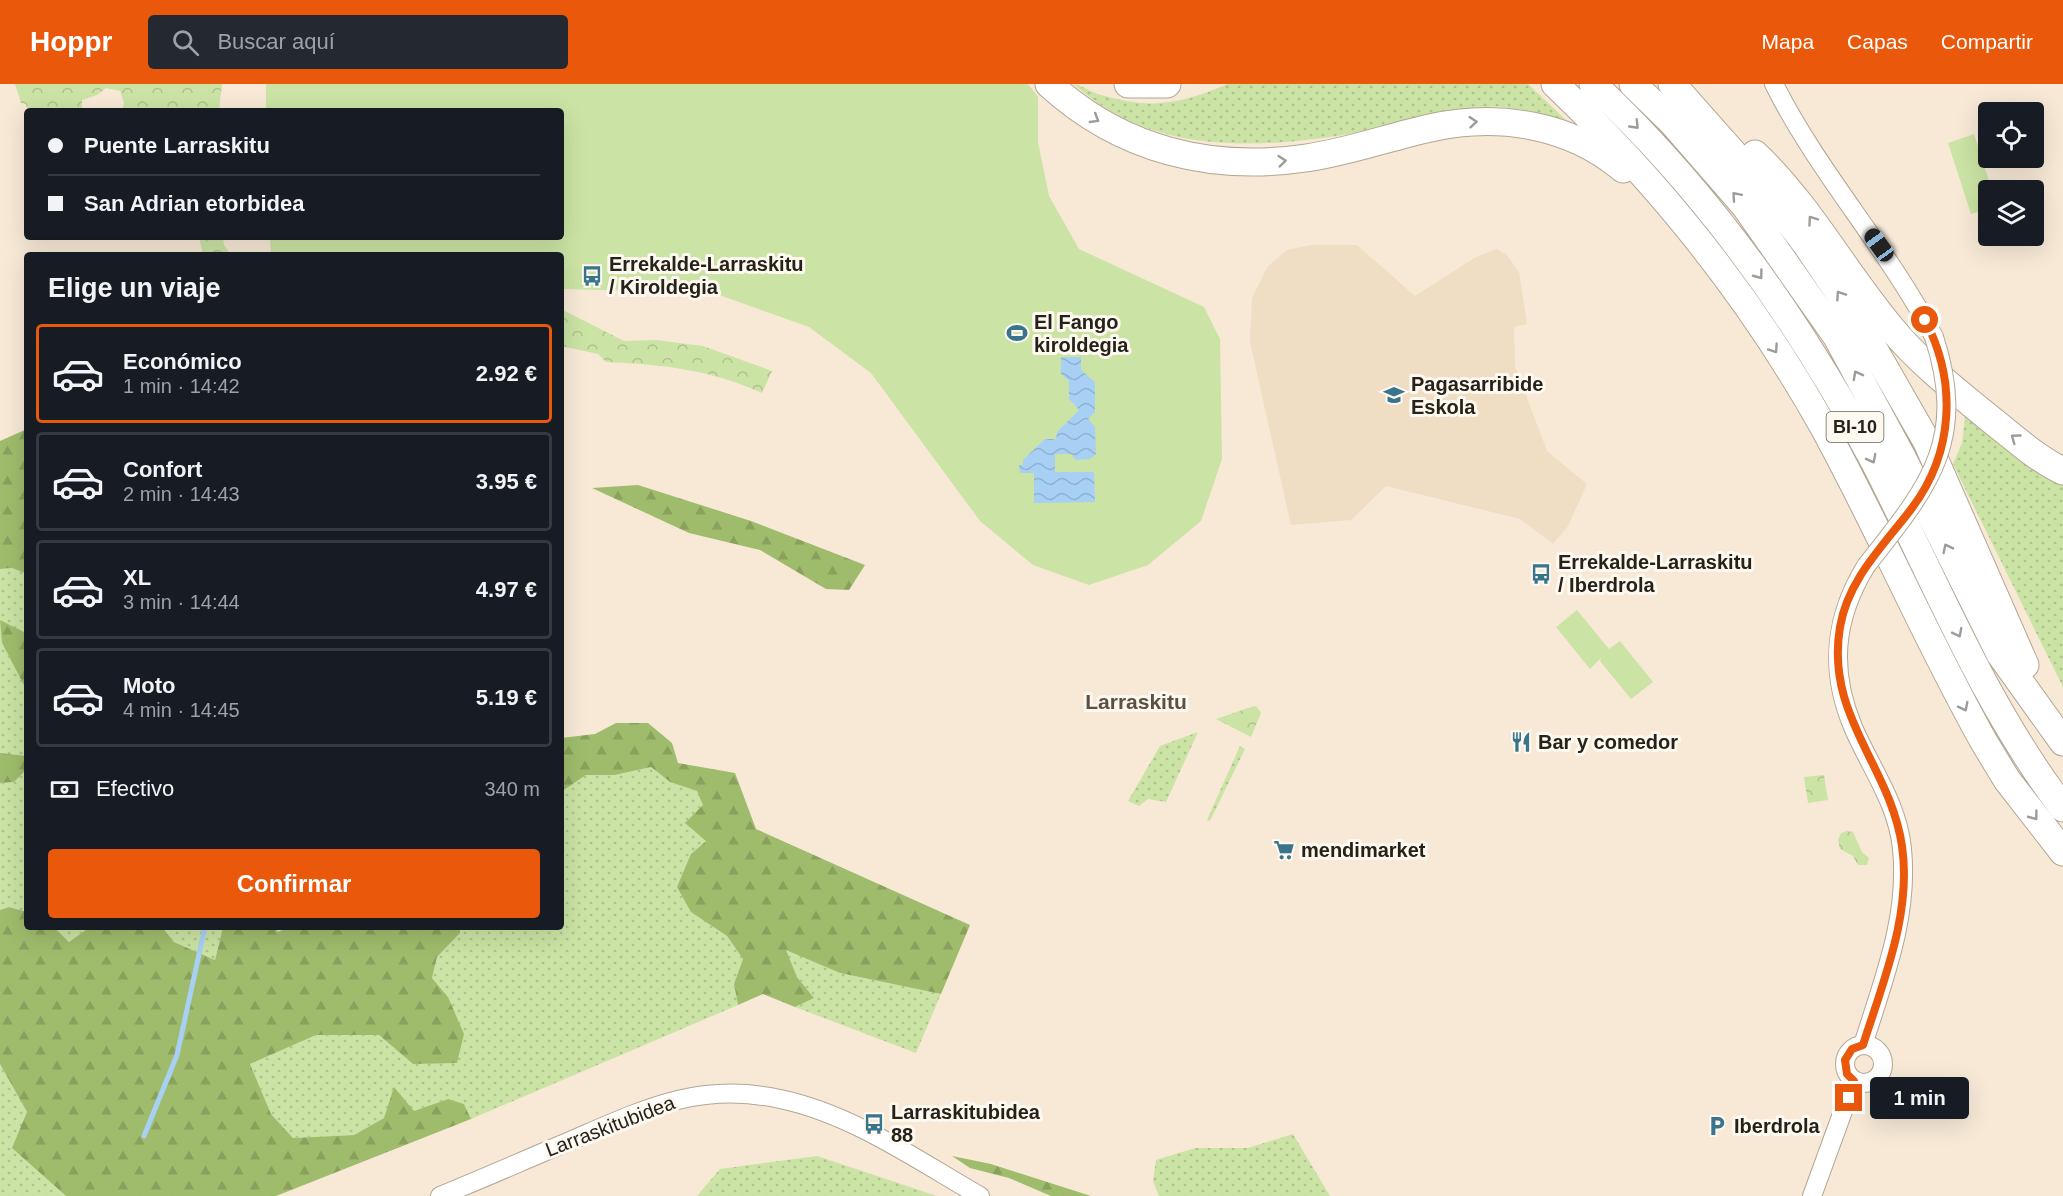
<!DOCTYPE html>
<html lang="es">
<head>
<meta charset="utf-8">
<style>
  :root { --surface:#171b24; --page:#242831; --text:#f1f3f6; --muted:#9ea1a6; --line:#363941; --accent:#ea580c }
  body { margin:0; font-family:Arial,sans-serif; background:var(--page); color:var(--text); height:100vh; display:flex; flex-direction:column; font-size:22px; white-space:nowrap }
  * { box-sizing:border-box; margin:0 }
  p { font-size:20px; color:var(--muted) }
  .icon { flex:none; width:33px; height:33px; fill:none; stroke:currentColor; stroke-width:2; stroke-linecap:round; stroke-linejoin:round }
  .map { position:relative; flex:1; overflow:hidden }
  .panel { position:absolute; left:24px; top:168px; width:540px; height:678px; display:flex; flex-direction:column; background:var(--surface); border-radius:6px; box-shadow:0 6px 24px #0002 }
  .panel>* { flex:none }
  .hud { position:absolute; left:24px; top:24px; width:540px; height:132px; border-radius:6px; box-shadow:0 6px 24px #0002; display:grid; align-content:center; height:132px; padding:0 24px; background:var(--surface) }
  .buttons { position:absolute; left:1978px; top:18px; display:grid; gap:12px }
  .buttons a { display:grid; place-items:center; width:66px; height:66px; border-radius:6px; background:var(--surface); box-shadow:0 6px 24px #0002; font-size:30px }
  .end { position:absolute; width:27px; height:27px; margin:-14px; border:8px solid #ea580c; background:#fff; box-shadow:0 0 0 3px #fff }
  .from { border-radius:50% }
  .bubble { position:absolute; height:42px; border-radius:6px; background:var(--surface); box-shadow:0 6px 24px #0002; font-size:20px; font-weight:800; line-height:42px; text-align:center }
  .car { position:absolute; width:18px; height:36px; margin:-18px -9px; border-radius:8px; box-shadow:0 0 4px 2px #0007; background:linear-gradient(#222 24%,#8ab4d8 0 40%,#222 0 76%,#8ab4d8 0 86%,#222 0) }
  .hud b { display:flex; align-items:center; gap:21px; height:57px; font-size:22px }
  .hud b+b { border-top:2px solid var(--line) }
  .hud i { width:15px; height:15px; background:var(--text) }
  ul { padding:0; list-style:none }
  li { display:flex; align-items:center; gap:18px; height:99px; margin:0 12px 9px; padding:0 12px; border:3px solid var(--line); border-radius:6px }
  li div { flex:1 }
  li b { display:block; font-size:22px }
  li em { font-style:normal; font-weight:800 }
  li.current { border-color:var(--accent) }
  li>.icon { width:54px; height:54px; stroke-width:1.5 }
  h2 { padding:0 24px; font-size:27px; line-height:72px }
  .pay { display:flex; align-items:center; gap:15px; height:66px; padding:0 24px; font-size:22px }
  .pay p { margin-inline-start:auto }
  .cta { display:flex; gap:12px; margin-top:auto; padding:12px 24px }
  .cta a { flex:1; height:69px; border-radius:6px; background:var(--accent); color:#fff; font-size:24px; font-weight:800; line-height:69px; text-align:center }
  header { display:flex; align-items:center; gap:36px; box-sizing:border-box; height:84px; padding:0 30px; background:var(--accent); color:#fff }
  header strong { font-size:28px }
  nav { display:flex; gap:33px; margin-inline-start:auto; font-size:21px }
  .search { width:420px; height:54px; background:var(--page); display:flex; align-items:center; gap:15px; box-sizing:border-box; padding:0 21px; border-radius:6px; color:var(--muted); font-size:22px }
  .map>svg:first-child { display:block }
  .built { fill:#efddc4 }
  .grass { fill:url(#grass-dots) }
  .forest { fill:url(#forest-firs) }
  .park { fill:url(#park-crowns) }
  .pitch { fill:#cbe3a4 }
  .water { fill:url(#water-waves) }
  .lines { fill:none; stroke-linecap:round; stroke-linejoin:round }
  .stream { stroke:#a8d0f4; stroke-width:5 }
  .tertiary-casing { stroke:#b2a693; stroke-width:20 }
  .motorway-casing { stroke:#b2a693; stroke-width:29 }
  .tertiary { stroke:#fff; stroke-width:18 }
  .motorway { stroke:#fff; stroke-width:27 }
  .tertiary-bridge-casing { stroke:#b2a693; stroke-width:20; stroke-linecap:butt }
  .tertiary-bridge { stroke:#fff; stroke-width:18 }
  .oneway { stroke:#9d9c98 }
  .route { stroke:#ea580c; stroke-width:8 }
  .labels { text-anchor:middle; dominant-baseline:central; stroke-width:6; stroke-linejoin:round; paint-order:stroke }
  .shield { fill:#fdf8f0; stroke:#66625a; stroke-width:1.5 }
  .shield-label { font-size:18px; font-weight:bold; fill:#26221a }
  .poi-label { font-size:20px; font-weight:bold; fill:#26221a; stroke:#fdf8f0; text-anchor:start }
  .street-label { font-size:20px; fill:#26221a; stroke:#fdf8f0 }
  .neighbourhood-label { font-size:21px; font-weight:bold; fill:#5c5140; stroke:#fdf8f0 }
</style>
</head>
<body>
<header>
<strong>Hoppr</strong>
<div class="search"><svg class="icon" aria-label="search" viewBox="0 0 24 24"><circle cx="10" cy="10" r="6"/><path d="M15 15l6 6"/></svg>Buscar aquí</div>
<nav><a>Mapa</a><a>Capas</a><a>Compartir</a></nav>
</header>
<div class="map">
<svg width="2063" height="1112" viewBox="0 0 2063 1112">
  <defs>
    <pattern id="grass-dots" width="8" height="8" patternUnits="userSpaceOnUse" patternTransform="scale(1.5)"><rect width="8" height="8" fill="#cbe3a4"/><path d="M2 2h.1M6 6h.1" fill="none" stroke="#aec28d" stroke-width="1.8" stroke-linecap="round"/></pattern>
    <pattern id="forest-firs" width="22" height="20" patternUnits="userSpaceOnUse" patternTransform="scale(1.5)"><rect width="22" height="20" fill="#9fbc6c"/><path d="M5 1l3.5 6h-7zM16 11l3.5 6h-7z" fill="#89a15d"/></pattern>
    <pattern id="park-crowns" width="20" height="18" patternUnits="userSpaceOnUse" patternTransform="scale(1.5)"><rect width="20" height="18" fill="#cbe3a4"/><path d="M2 6a3 3 0 1 1 6 0M12 15a3 3 0 1 1 6 0" fill="none" stroke="#aec28d"/></pattern>
    <pattern id="water-waves" width="16" height="10" patternUnits="userSpaceOnUse" patternTransform="scale(1.5)"><rect width="16" height="10" fill="#a8d0f4"/><path d="M0 5q4-4 8 0t8 0" fill="none" stroke="#90b2d1"/></pattern>
  </defs>
  <rect width="100%" height="100%" fill="#f7e9d6"/>
  <path class="built" d="M1311 161H1357L1415 212 1476 173 1496 165 1506 170 1519 188 1527 240 1514 243 1515 282 1547 367 1587 400 1568 442 1553 460 1520 435 1386 402 1351 436 1291 441 1250 258 1252 214 1268 182 1287 166Z"/>
  <path class="grass" d="M1074 0C1085 3 1094 10 1105 12 1154 26 1182 19 1228 0H1528L1567 37C1538 29 1508 20 1478 23 1450 26 1425 35 1398 41 1291 62 1162 82 1074 0Z
    M1966 323 2063 394V603L1953 380 1962 359Z
    M12 484 27 490V547L24 549 1 537 2 559 27 607V672L0 669V485Z
    M1198 648 1166 718 1148 715 1139 722 1128 717 1160 662Z
    M1240 662 1245 665 1210 737 1207 736Z
    M651 683 670 698 697 707 704 721 706 757 691 770V827L727 852 743 875 734 900 738 921 471 1035 464 1020 448 1015 414 1027 384 1034 354 1051 293 1054 271 1030 250 980 316 951H379L413 980 448 913 432 894 437 873 460 849V843H561V708L586 691H615Z
    M27 685V828L9 823 0 826V699L14 698Z
    M54 843H90L69 858Z
    M162 843H223L215 876 174 858Z
    M785 865 840 889 941 910 916 969 795 923 814 914 797 893Z
    M0 980 27 1028 36 1085 66 1112H0Z
    M1293 1050 1330 1112H1159L1153 1097 1156 1076 1195 1064H1248Z
    M817 1072 937 1112H697L720 1085Z"/>
  <path class="forest" d="M27 345V490L12 484 0 485V357Z
    M638 401 751 437 865 481 849 506 826 505 760 466 689 449 592 404Z
    M0 536 24 548 27 547V607L2 559Z
    M616 639H648L672 659 678 679 735 689 756 745 970 841 941 910 840 889 786 866 797 893 814 914 795 923 763 910 738 921 734 900 743 875 727 852 691 828 677 803 691 770 706 757 685 739 703 721 697 707 670 698 651 683 615 691H586L561 708V654L595 650Z
    M0 669 27 672V685L14 698 0 699Z
    M9 823 27 828V843H54L69 858 90 843H162L174 858 215 876 223 843H281L276 848 293 843H460V849L437 873 432 894 448 913 464 950 457 979 413 980 379 951H316L250 980 271 1030 293 1054 354 1051 384 1034 394 1003 414 1027 448 1015 464 1020 471 1035 276 1112H66L12 1064 27 1028 0 980V826Z
    M952 1072 991 1080 1091 1112H1051L1009 1094 970 1084Z"/>
  <path class="park" d="M15 0H222L219 27H122L124 19 120 7 106 4 97 11 82 16V27H27V43L24 29 27 25 26 20 21 19Z
    M199 153H223L224 161 231 171H203Z
    M561 225 624 257 656 256 703 262 772 287 762 309C712 286 660 280 606 278L598 270 561 262Z
    M1254 622 1257 623 1261 629 1251 653 1216 635Z
    M1824 691 1828 716 1808 719 1804 693Z
    M1847 747 1853 748 1862 768 1869 774 1867 781H1858L1853 772 1840 765 1838 756 1841 749Z"/>
  <path class="pitch" d="M266 0H1028L1038 13V58L1049 112 1079 165 1204 223 1220 255 1222 375 1201 437 1148 481 1089 501 1033 481 980 437 871 289 809 243 714 209 561 205V171H271L270 153H561V27H266Z
    M1974 50 1992 106H1989V125L1971 130 1948 59Z
    M1577 526 1609 565 1620 557 1653 598 1631 615 1600 577 1602 573 1590 585 1556 543Z"/>
  <path class="water" d="M1061 273H1081V286L1095 298V328L1088 335 1095 343 1096 370 1090 375 1076 376 1071 370H1055V388H1094L1095 418 1034 419V389H1020L1019 381H1023V376L1045 355H1056L1057 348 1079 326 1069 315V297L1061 290Z"/>
  <g class="lines">
    <path class="stream" d="M144 1052 177 971 205 843"/>
    <g class="tertiary-casing">
      <path id="tertiary" d="M1774 0C1819 90 1888 164 1934 253
        M1845 980a19 19 0 1 1 38 0a19 19 0 1 1-38 0Z
        M1863 961C1883 897 1909 833 1902 765 1898 720 1870 683 1853 643 1829 586 1834 534 1866 482
        M440 1112C484 1094 527 1075 570 1057 642 1026 699 997 780 1015 852 1030 917 1076 980 1112
        M1812 1112 1854 997"/>
    </g>
    <g class="motorway-casing">
      <path id="motorway" d="M1049 0C1121 66 1211 88 1306 74 1349 68 1389 53 1430 44 1498 29 1570 40 1623 85
        M1128 0H1167
        M1555 0C1660 100 1752 215 1823 342 1880 446 1926 555 1984 658L2007 696 2063 768
        M1593 0C1709 109 1801 239 1875 379 1935 496 1983 619 2063 724
        M1633 0 1671 37 1745 122 1837 253 1903 375 2000 570 2063 658
        M1672 0 1758 97 1806 160 1856 234 1927 358 2025 581
        M1755 70C1809 121 1844 188 1892 245 1920 279 1955 306 1989 334 2012 352 2037 375 2063 387"/>
    </g>
    <use href="#tertiary" class="tertiary"/>
    <use href="#motorway" class="motorway"/>
    <g class="tertiary-bridge-casing">
      <path id="tertiary-bridge" d="M1866 482C1928 403 1968 358 1934 253"/>
    </g>
    <use href="#tertiary-bridge" class="tertiary-bridge"/>
  </g>
  <defs><path id="oneway-chevron" d="M-2-3.5L2.5 0L-2 3.5" fill="none" stroke-width="1.6" stroke-linecap="round" stroke-linejoin="round" transform="scale(1.5)"/></defs>
  <g class="oneway">
    <use href="#oneway-chevron" transform="translate(1095 35) rotate(31)"/>
    <use href="#oneway-chevron" transform="translate(1473 38) rotate(-5)"/>
    <use href="#oneway-chevron" transform="translate(1635 41) rotate(46)"/>
    <use href="#oneway-chevron" transform="translate(1282 77) rotate(-6)"/>
    <use href="#oneway-chevron" transform="translate(1736 112) rotate(-131)"/>
    <use href="#oneway-chevron" transform="translate(1812 136) rotate(-125)"/>
    <use href="#oneway-chevron" transform="translate(1759 191) rotate(53)"/>
    <use href="#oneway-chevron" transform="translate(1840 211) rotate(-124)"/>
    <use href="#oneway-chevron" transform="translate(1774 265) rotate(56)"/>
    <use href="#oneway-chevron" transform="translate(1857 291) rotate(-118)"/>
    <use href="#oneway-chevron" transform="translate(2015 354) rotate(-144)"/>
    <use href="#oneway-chevron" transform="translate(1872 375) rotate(62)"/>
    <use href="#oneway-chevron" transform="translate(1947 464) rotate(-116)"/>
    <use href="#oneway-chevron" transform="translate(1958 549) rotate(63)"/>
    <use href="#oneway-chevron" transform="translate(1964 623) rotate(63)"/>
    <use href="#oneway-chevron" transform="translate(2034 732) rotate(53)"/>
  </g>
  <g class="lines">
    <path class="route" d="M1849 1014 1854 997 1847 990 1845 976 1852 965 1863 961C1883 898 1912 829 1902 762 1890 681 1825 632 1840 543 1848 495 1884 461 1912 424 1954 368 1957 297 1925 236"/>
  </g>
  <defs>
    <g id="bus-bare" transform="scale(1.62)"><path d="M-5-6H5V4H4V6H2V4H-2V6H-4V4H-5ZM-3.5-4V0h7V-4ZM-3.5 1.2v1.5H-2V1.2ZM2 1.2v1.5H3.5V1.2Z" fill="#38748b" stroke="#fdf8f0" stroke-width="2.5" paint-order="stroke"/></g>
    <g id="stadium-bare" transform="scale(1.62)"><path d="M0-5a6.5 5 0 1 0 0 10a6.5 5 0 1 0 0-10ZM-3.5-1.8h7v3.6h-7Z" fill="#38748b" stroke="#fdf8f0" stroke-width="2.5" paint-order="stroke"/></g>
    <g id="school-bare" transform="scale(1.62)"><path d="M0-5L7-2L0 1L-7-2ZM-4 1L0 2.5L4 1V4Q0 6-4 4Z" fill="#38748b" stroke="#fdf8f0" stroke-width="2.5" paint-order="stroke"/></g>
    <g id="restaurant-bare" transform="scale(1.62)"><path d="M-5-6h1v4h1v-4h1v4h1v-4h1v5L-1.5 .5V6h-2V.5L-5-1ZM5-6V6H3V1.5H1.5Q1.5-4 5-6Z" fill="#38748b" stroke="#fdf8f0" stroke-width="2.5" paint-order="stroke"/></g>
    <g id="supermarket-bare" transform="scale(1.62)"><path d="M-6-5.5h2.5l.6 2H6L4.5 2H-2.5L-4.4-4H-6ZM-1.5 3.2a1.3 1.3 0 1 0 .1 0ZM3 3.2a1.3 1.3 0 1 0 .1 0Z" fill="#38748b" stroke="#fdf8f0" stroke-width="2.5" paint-order="stroke"/></g>
    <g id="parking-bare" transform="scale(1.62)"><path d="M-3.5-5.5H1a3.5 3.5 0 0 1 0 7H-1V5.5H-3.5ZM-1-3.4V-.6H.8a1.4 1.4 0 0 0 0-2.8Z" fill="#38748b" stroke="#fdf8f0" stroke-width="2.5" paint-order="stroke"/></g>
  </defs>
  <g fill-rule="evenodd">
    <use href="#bus-bare" x="592" y="192"/>
    <use href="#stadium-bare" x="1017" y="249"/>
    <use href="#school-bare" x="1394" y="311"/>
    <use href="#bus-bare" x="1541" y="490"/>
    <use href="#restaurant-bare" x="1521" y="658"/>
    <use href="#supermarket-bare" x="1284" y="766"/>
    <use href="#bus-bare" x="874" y="1040"/>
    <use href="#parking-bare" x="1717" y="1042"/>
  </g>
  <g class="labels">
    <rect class="shield" x="1826.5" y="328" width="57" height="30" rx="4.5"/>
    <g class="shield-label">
      <text x="1855" y="343">BI-10</text>
    </g>
    <g class="poi-label">
      <text x="609" y="180">Errekalde-Larraskitu<tspan x="609" dy="23">/ Kiroldegia</tspan></text>
      <text x="1034" y="238">El Fango<tspan x="1034" dy="23">kiroldegia</tspan></text>
      <text x="1411" y="300">Pagasarribide<tspan x="1411" dy="23">Eskola</tspan></text>
      <text x="1558" y="478">Errekalde-Larraskitu<tspan x="1558" dy="23">/ Iberdrola</tspan></text>
      <text x="1538" y="658">Bar y comedor</text>
      <text x="1301" y="766">mendimarket</text>
      <text x="891" y="1028">Larraskitubidea<tspan x="891" dy="23">88</tspan></text>
      <text x="1734" y="1042">Iberdrola</text>
    </g>
    <g class="street-label">
      <text transform="translate(610 1042) rotate(-21)">Larraskitubidea</text>
    </g>
    <g class="neighbourhood-label">
      <text x="1136" y="617">Larraskitu</text>
    </g>
  </g>
</svg>
<div class="buttons">
<a><svg class="icon" aria-label="locate" viewBox="0 0 24 24"><circle cx="12" cy="12" r="6"/><path d="M12 2v4M12 18v4M2 12h4M18 12h4"/></svg></a>
<a><svg class="icon" aria-label="layers" viewBox="0 0 24 24"><path d="M12 4l9 5-9 5-9-5zM3 14l9 5 9-5"/></svg></a>
</div>
<i class="end from" style="left:1925px;top:236px"></i>
<i class="end" style="left:1849px;top:1014px"></i>
<div class="bubble" style="left:1870px;top:993px;width:99px">1 min</div>
<i class="car" style="left:1879px;top:161px;rotate:324deg"></i>
<div class="hud">
<b><i class="from"></i>Puente Larraskitu</b>
<b><i></i>San Adrian etorbidea</b>
</div>
<section class="panel">
<h2>Elige un viaje</h2>
<ul>
<li class="current"><svg class="icon" aria-label="car" viewBox="0 0 24 24"><path d="M5 17H2v-5l4-1 3-4h7l3 4 3 1v5h-3M9 17h6M6 11h13"/><circle cx="7" cy="17" r="2"/><circle cx="17" cy="17" r="2"/></svg><div><b>Económico</b><p>1 min · 14:42</p></div><em>2.92 €</em></li>
<li><svg class="icon" aria-label="car" viewBox="0 0 24 24"><path d="M5 17H2v-5l4-1 3-4h7l3 4 3 1v5h-3M9 17h6M6 11h13"/><circle cx="7" cy="17" r="2"/><circle cx="17" cy="17" r="2"/></svg><div><b>Confort</b><p>2 min · 14:43</p></div><em>3.95 €</em></li>
<li><svg class="icon" aria-label="car" viewBox="0 0 24 24"><path d="M5 17H2v-5l4-1 3-4h7l3 4 3 1v5h-3M9 17h6M6 11h13"/><circle cx="7" cy="17" r="2"/><circle cx="17" cy="17" r="2"/></svg><div><b>XL</b><p>3 min · 14:44</p></div><em>4.97 €</em></li>
<li><svg class="icon" aria-label="car" viewBox="0 0 24 24"><path d="M5 17H2v-5l4-1 3-4h7l3 4 3 1v5h-3M9 17h6M6 11h13"/><circle cx="7" cy="17" r="2"/><circle cx="17" cy="17" r="2"/></svg><div><b>Moto</b><p>4 min · 14:45</p></div><em>5.19 €</em></li>
</ul>
<div class="pay"><svg class="icon" aria-label="cash" viewBox="0 0 24 24"><path d="M3 7h18v10H3z"/><circle cx="12" cy="12" r="2"/></svg>Efectivo<p>340 m</p></div>
<div class="cta"><a>Confirmar</a></div>
</section>
</div>
</body>
</html>
